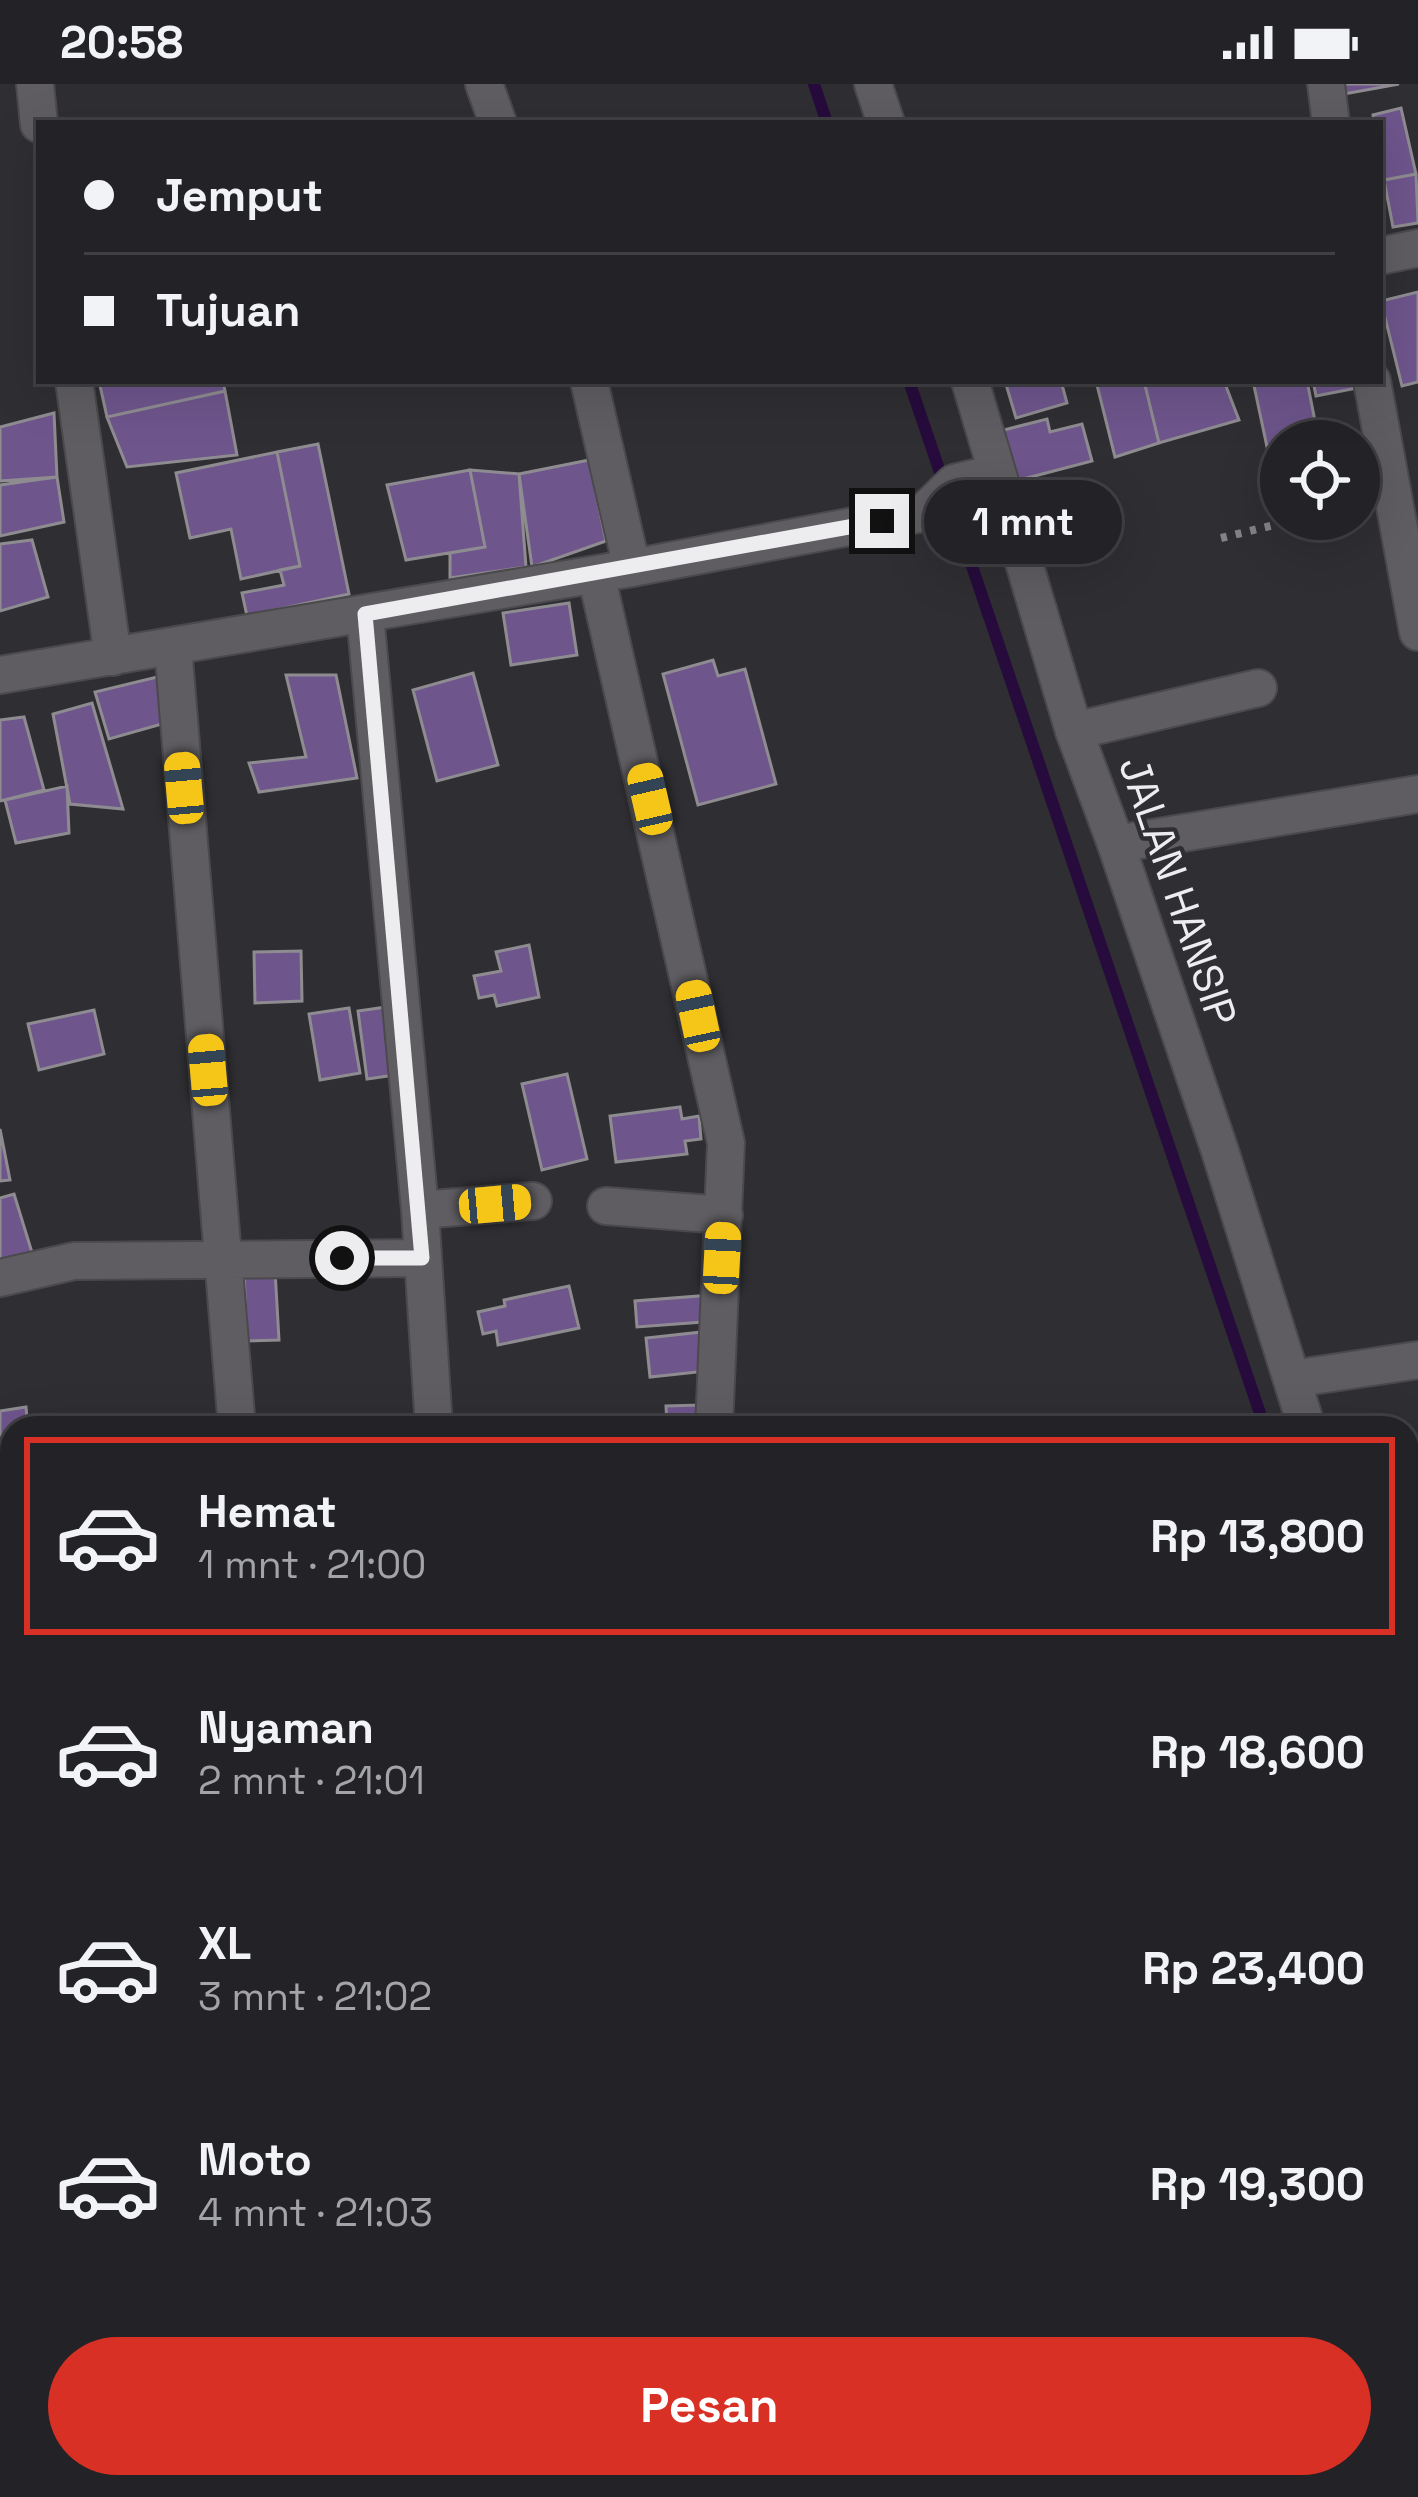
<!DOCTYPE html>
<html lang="id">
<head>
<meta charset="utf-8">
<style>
  :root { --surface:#232226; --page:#2f2f32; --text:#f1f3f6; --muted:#a3a4a7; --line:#403f43; --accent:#d93025 }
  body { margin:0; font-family:"Space Grotesk",sans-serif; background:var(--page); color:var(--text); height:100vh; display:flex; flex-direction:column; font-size:45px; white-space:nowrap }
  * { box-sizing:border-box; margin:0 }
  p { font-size:39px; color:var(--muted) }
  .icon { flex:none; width:66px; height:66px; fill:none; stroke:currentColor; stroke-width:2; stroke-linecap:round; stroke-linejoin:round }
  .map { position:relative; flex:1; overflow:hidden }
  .drawer { position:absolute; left:0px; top:1332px; width:1419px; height:1083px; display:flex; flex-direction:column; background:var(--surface); border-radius:36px 36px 0 0; box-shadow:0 12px 48px #0002,0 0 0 3px var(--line) }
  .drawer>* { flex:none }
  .banner { position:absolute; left:36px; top:36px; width:1347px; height:264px; border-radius:0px; box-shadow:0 12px 48px #0002,0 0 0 3px var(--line); display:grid; align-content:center; height:264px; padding:0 48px; background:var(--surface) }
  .tools { position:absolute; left:1260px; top:336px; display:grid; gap:24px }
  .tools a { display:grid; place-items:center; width:120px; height:120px; border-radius:50%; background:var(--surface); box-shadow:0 12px 48px #0002,0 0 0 3px var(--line); font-size:60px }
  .end { position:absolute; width:54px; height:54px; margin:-27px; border:15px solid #edecef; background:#111; box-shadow:0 0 0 6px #111 }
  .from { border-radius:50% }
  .bubble { position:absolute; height:84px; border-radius:42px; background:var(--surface); box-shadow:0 12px 48px #0002,0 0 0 3px var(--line); font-size:39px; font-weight:700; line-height:84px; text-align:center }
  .car { position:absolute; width:36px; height:72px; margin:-36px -18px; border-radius:15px; box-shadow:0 0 9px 3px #0007; background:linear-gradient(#f5c518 24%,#345 0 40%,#f5c518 0 76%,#345 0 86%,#f5c518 0) }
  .banner b { display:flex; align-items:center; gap:42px; height:114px; font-size:45px }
  .banner b+b { border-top:3px solid var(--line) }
  .banner i { width:30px; height:30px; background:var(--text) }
  ul { padding:21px 0 0; list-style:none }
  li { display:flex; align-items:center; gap:36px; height:198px; margin:0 24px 18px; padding:0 24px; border:6px solid transparent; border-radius:0px }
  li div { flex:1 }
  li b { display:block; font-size:45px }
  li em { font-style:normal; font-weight:700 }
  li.current { border-color:var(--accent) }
  li>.icon { width:108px; height:108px; stroke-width:1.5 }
  .cta { display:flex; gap:24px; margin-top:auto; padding:24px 48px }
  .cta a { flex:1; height:138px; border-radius:72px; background:var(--accent); color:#fff; font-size:48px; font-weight:700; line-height:138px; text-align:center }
  .status { display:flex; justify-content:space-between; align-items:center; height:84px; padding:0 60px; background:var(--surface); direction:ltr }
  .status svg { height:33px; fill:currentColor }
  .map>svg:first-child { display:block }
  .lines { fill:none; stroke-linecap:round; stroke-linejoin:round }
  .stream { stroke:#260b3c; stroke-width:12 }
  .building { fill:#6e558c; stroke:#8e8c90; stroke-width:3 }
  .street-casing { stroke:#4a494c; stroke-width:40 }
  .secondary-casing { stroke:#4a494c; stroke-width:40 }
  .path { stroke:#838285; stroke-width:8; stroke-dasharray:6 9; stroke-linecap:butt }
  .street { stroke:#5f5d61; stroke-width:36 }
  .secondary { stroke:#5f5d61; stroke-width:36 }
  .route { stroke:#edecef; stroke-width:15 }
  .labels { text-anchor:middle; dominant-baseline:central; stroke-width:9; stroke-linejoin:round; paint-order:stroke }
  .street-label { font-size:42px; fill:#edecef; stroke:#2f2e32 }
</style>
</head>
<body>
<div class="status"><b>20:58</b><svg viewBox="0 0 49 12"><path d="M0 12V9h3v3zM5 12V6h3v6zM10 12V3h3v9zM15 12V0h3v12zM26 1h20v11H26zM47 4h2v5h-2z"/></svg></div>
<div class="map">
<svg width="1418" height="2413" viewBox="0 0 1418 2413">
  <rect width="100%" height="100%" fill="#2f2e32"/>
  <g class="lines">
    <path class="stream" d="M814 0 827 39
      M909 297 1265 1344
      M1407 1807 1418 1843"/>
  </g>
  <path class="building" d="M1343 0H1399L1344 10Z
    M1401 24 1416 90 1384 96 1380 39H1374L1373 31Z
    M1416 90 1418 139 1393 143 1384 96Z
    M1418 208V298L1402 302 1381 217Z
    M99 297H223L225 307 107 333Z
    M1005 297H1061L1067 319 1016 334Z
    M1096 297H1144L1159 359 1115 373Z
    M1144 297H1224L1239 336 1159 359Z
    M1253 297H1307L1319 357H1281V375L1270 377Z
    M1313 297H1366L1367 302 1316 312Z
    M225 307 237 371 127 383 107 333Z
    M54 329 57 393 0 397V343Z
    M1047 335 1050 348 1082 340 1092 377 1004 400 992 349Z
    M318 360 349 510 247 532 242 509 284 501 280 486 300 482 277 368Z
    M277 368 300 482 241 495 231 445 190 454 176 389Z
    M589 376 606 457 532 483 519 390Z
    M470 386 485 463 406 476 387 401Z
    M470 386 519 390 526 483 450 494V469L485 463Z
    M57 393 64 438 0 452V401Z
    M32 456 48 513 0 527V460Z
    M569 519 577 571 511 581 503 529Z
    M713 576 718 592 745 585 776 700 698 721 663 590Z
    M473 589 498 681 437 697 413 606Z
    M286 591H336L357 694 259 708 249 679 306 673Z
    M157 593 169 638 109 655 95 608Z
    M92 619 123 725 70 720 53 630Z
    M24 633 44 706 0 717V636Z
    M67 702 69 749 16 759 5 716Z
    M529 861 539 913 497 922 494 911 479 914 474 892 501 887 496 868Z
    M301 867 302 917 255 919 254 868Z
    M393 922 402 990 367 995 358 927Z
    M349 924 360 989 320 996 309 930Z
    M94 926 104 970 39 986 28 940Z
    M567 990 587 1075 542 1086 522 1000Z
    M680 1023 682 1035 699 1032 701 1055 685 1057 687 1070 616 1078 610 1032Z
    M0 1045 10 1096 0 1097Z
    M14 1110 34 1175 0 1179V1114Z
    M275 1186 279 1256 247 1257 244 1188Z
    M569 1202 579 1244 498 1261 496 1247 483 1250 478 1228 505 1222 504 1216Z
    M712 1211 703 1238 637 1243 635 1217Z
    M702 1248 707 1287 650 1293 646 1254Z
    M701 1321V1344H667L666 1322Z
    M26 1323 28 1344H12V1399L0 1402V1327Z
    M12 1513V1567L0 1568V1514Z
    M12 1726V1795L0 1741V1728Z"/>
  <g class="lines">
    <g class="street-casing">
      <path id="street" d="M35 0 39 40
        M484 0 498 39
        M1326 0 1331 39
        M1380 172 1418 164
        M74 297 113 573
        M589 297 632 484
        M1372 297 1418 548
        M596 490 726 1059 714 1344
        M365 530 420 1126 434 1344
        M173 563 237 1344
        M0 591 632 484 923 429 954 399 996 389
        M1074 647 1258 604
        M1116 760 1418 710
        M606 1122 724 1131
        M420 1126 533 1117
        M0 1194 74 1177 421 1174
        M1292 1295 1418 1276
        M0 1649 12 1647
        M0 2049 12 2047
        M0 2155 12 2152
        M0 2364 12 2374"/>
    </g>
    <g class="secondary-casing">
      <path id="secondary" d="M873 0 886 39
        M970 297 1074 647 1116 760 1220 1067 1307 1344
        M1407 1658 1418 1692"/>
    </g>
    <path class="path" d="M1221 454 1299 435
      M202 2403 204 2413"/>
    <use href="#street" class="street"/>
    <use href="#secondary" class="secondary"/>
  </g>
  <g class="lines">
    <path class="route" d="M342 1174H422L365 530 882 437"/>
  </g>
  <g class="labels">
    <g class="street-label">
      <text transform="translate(1178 807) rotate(71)">JALAN HANSIP</text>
    </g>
  </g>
</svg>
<div class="tools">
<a><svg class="icon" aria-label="locate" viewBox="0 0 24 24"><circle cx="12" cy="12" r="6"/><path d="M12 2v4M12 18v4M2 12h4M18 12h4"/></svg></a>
</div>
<i class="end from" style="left:342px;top:1174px"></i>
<i class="end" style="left:882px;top:437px"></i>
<div class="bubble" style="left:924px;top:396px;width:198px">1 mnt</div>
<i class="car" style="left:184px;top:704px;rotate:355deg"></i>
<i class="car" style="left:650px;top:715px;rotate:347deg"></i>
<i class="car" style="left:698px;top:932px;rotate:348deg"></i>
<i class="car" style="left:208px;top:986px;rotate:355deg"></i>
<i class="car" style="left:495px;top:1120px;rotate:85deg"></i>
<i class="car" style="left:722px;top:1174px;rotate:3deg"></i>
<div class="banner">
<b><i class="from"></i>Jemput</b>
<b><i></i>Tujuan</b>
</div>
<section class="drawer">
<ul>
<li class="current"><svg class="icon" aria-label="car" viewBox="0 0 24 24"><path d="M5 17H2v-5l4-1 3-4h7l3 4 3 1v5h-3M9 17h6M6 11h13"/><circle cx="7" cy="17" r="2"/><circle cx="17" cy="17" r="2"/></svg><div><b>Hemat</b><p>1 mnt · 21:00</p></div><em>Rp 13,800</em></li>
<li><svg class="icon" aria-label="car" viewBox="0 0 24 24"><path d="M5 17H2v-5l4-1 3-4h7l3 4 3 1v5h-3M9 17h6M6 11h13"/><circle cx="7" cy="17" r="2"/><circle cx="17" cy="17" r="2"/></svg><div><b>Nyaman</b><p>2 mnt · 21:01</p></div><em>Rp 18,600</em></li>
<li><svg class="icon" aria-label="car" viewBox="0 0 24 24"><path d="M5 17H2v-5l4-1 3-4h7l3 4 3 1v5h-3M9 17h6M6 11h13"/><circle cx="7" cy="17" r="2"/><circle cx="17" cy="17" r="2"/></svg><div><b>XL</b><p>3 mnt · 21:02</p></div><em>Rp 23,400</em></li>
<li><svg class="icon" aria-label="car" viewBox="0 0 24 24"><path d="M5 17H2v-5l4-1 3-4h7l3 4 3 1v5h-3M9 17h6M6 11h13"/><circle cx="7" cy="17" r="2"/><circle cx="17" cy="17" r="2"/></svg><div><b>Moto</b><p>4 mnt · 21:03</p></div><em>Rp 19,300</em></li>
</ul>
<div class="cta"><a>Pesan</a></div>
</section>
</div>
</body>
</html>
